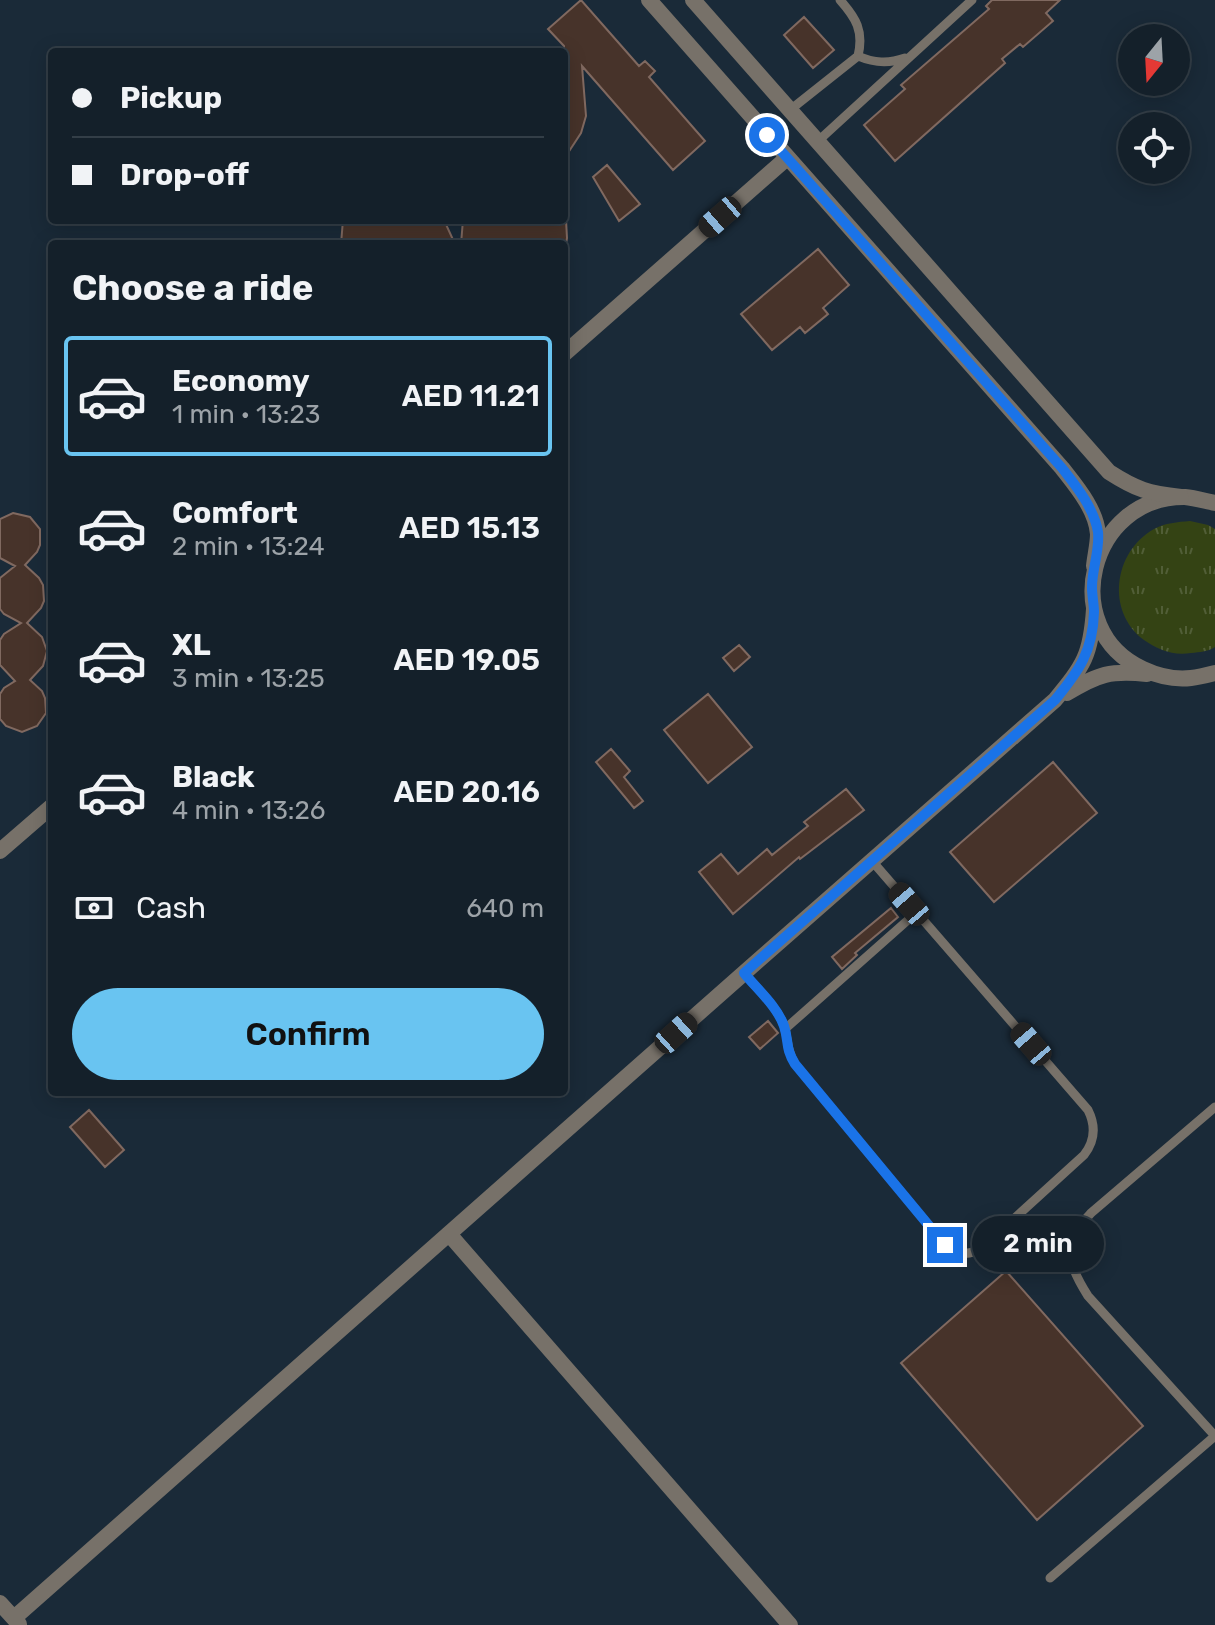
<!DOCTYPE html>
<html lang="en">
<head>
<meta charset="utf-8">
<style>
  :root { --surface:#14202a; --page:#1d2832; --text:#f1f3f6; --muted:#9da3a8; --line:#333e47; --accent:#69c4f1 }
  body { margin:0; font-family:Rubik,sans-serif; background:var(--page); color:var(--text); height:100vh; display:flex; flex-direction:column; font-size:30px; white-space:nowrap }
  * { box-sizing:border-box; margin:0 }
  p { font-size:26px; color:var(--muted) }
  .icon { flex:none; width:44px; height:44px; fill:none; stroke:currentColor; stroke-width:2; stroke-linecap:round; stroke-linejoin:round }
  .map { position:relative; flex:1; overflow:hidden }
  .sheet { position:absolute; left:48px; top:240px; width:520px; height:856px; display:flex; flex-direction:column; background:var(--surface); border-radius:8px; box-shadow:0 4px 20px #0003,0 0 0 2px var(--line) }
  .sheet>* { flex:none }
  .banner { position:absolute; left:48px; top:48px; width:520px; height:176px; border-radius:8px; box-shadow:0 4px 20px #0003,0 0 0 2px var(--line); display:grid; align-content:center; height:176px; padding:0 24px; background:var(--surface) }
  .needle { width:52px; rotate:198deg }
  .fabs { position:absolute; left:1118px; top:24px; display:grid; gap:16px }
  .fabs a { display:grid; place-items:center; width:72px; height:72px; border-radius:50%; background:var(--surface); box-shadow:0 4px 20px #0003,0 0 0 2px var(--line); font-size:40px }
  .end { position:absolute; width:36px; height:36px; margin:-18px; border:10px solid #1a73e8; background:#fff; box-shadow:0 0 0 4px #fff }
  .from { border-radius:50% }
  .bubble { position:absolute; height:56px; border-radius:28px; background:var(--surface); box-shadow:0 4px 20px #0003,0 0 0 2px var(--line); font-size:26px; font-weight:600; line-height:56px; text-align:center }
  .car { position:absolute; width:24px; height:48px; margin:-24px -12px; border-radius:10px; box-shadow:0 0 6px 2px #0007; background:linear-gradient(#222 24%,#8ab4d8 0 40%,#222 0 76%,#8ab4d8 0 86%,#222 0) }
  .banner b { display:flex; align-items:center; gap:28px; height:76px; font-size:30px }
  .banner b+b { border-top:2px solid var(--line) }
  .banner i { width:20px; height:20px; background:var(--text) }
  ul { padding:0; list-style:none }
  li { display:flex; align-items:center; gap:24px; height:120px; margin:0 16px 12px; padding:0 8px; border:4px solid transparent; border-radius:8px }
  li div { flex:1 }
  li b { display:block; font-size:30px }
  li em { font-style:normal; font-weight:600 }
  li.selected { border-color:var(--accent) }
  li>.icon { width:72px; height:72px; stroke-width:1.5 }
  h2 { padding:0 24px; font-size:36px; line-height:96px }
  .pay { display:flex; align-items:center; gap:20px; height:88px; padding:0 24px; font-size:30px }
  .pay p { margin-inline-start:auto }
  .button { display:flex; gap:16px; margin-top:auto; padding:16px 24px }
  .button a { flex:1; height:92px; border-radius:48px; background:var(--accent); color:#111; font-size:32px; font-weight:600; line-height:92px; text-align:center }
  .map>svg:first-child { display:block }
  .grass { fill:url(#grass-tufts) }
  .building { fill:#47332a; stroke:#806960; stroke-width:2 }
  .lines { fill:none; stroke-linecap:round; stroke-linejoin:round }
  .service { stroke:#777169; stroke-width:9 }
  .minor { stroke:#777169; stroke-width:16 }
  .tertiary { stroke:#777169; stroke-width:16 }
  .route { stroke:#1a73e8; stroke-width:10 }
</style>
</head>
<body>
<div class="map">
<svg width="1215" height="1625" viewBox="0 0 1215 1625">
  <defs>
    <pattern id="grass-tufts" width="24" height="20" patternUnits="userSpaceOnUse" patternTransform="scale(2)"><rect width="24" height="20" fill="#344314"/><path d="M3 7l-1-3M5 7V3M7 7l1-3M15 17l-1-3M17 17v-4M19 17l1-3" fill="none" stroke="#515e37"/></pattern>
  </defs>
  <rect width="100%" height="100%" fill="#1a2a38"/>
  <path class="grass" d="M1190 521 1208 525 1215 529V647C1207 652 1200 652 1191 653 1173 656 1159 650 1144 640 1106 612 1113 552 1154 529 1165 523 1178 522 1190 521Z"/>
  <path class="building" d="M581 0 639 66 645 61 655 71 649 77 705 141 673 170 582 66 586 116 581 133 564 159V46L548 29Z
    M992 0H1060L1046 13 1053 21 1023 47 1020 44 1002 59 1005 63 895 161 864 125 905 89 901 85 989 9 986 6Z
    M804 17 834 50 813 68 784 35Z
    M607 165 640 204 619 221 593 177Z
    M343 220H444L455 244H341Z
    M463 220H566L567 238 566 244H461Z
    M818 249 849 285 823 308 828 314 805 333 800 327 772 350 741 314Z
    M13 513 30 517 40 529V545L37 552 25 565 39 578 43 585 44 601 41 608 27 623 42 637 47 651 43 666 30 680 42 691 45 698 46 713 37 726 22 732 6 726 0 719V694L4 688 15 681 0 665V640L4 634 21 623 4 614 0 609V578L15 566 0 558V519Z
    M739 645 750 657 734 671 723 658Z
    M708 694 752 747 708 783 664 730Z
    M611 749 630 771 624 777 643 801 634 808 596 762Z
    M1053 762 1097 813 994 902 950 852Z
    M846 789 864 810 800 859 799 857 733 914 699 872 721 854 738 874 767 849 772 855 808 826 804 822Z
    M891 908 898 917 855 953 857 955 842 969 832 957Z
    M768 1021 778 1033 760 1049 749 1037Z
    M89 1110 124 1150 105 1167 70 1127Z
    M1006 1271 1143 1426 1037 1520 901 1363Z"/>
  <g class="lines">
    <path class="service" d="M858 56C874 63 888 64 905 58
      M790 110 858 56C864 31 856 18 840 0
      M817 142 972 0
      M744 973C757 989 777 1006 784 1026 789 1041 786 1049 795 1064L945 1245C957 1255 970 1256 983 1247L1084 1155C1095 1141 1096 1126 1088 1110L872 861
      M785 1029 917 912
      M1050 1578 1215 1436 1088 1296C1076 1277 1064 1256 1075 1234 1078 1226 1086 1219 1091 1213L1215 1107"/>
    <path class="minor" d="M564 354 787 158
      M1215 503C1205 501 1195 498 1185 497 1089 496 1056 629 1143 669 1158 676 1174 680 1191 678 1199 677 1207 675 1215 673
      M1067 693C1098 674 1111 670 1147 674
      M0 851 52 806
      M449 1234 790 1625
      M0 1603 19 1624
      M14 1618 744 973 1055 700C1084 665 1091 655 1094 609"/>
    <path class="tertiary" d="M649 0 1062 468C1076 486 1096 509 1098 534 1098 544 1095 556 1094 566
      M693 0 1109 472C1137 490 1148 493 1181 497"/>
  </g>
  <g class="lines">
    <path class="route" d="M767 135 1062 468C1076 486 1094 508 1098 532 1100 550 1092 569 1092 587 1092 596 1094 604 1094 612 1093 651 1079 671 1055 700L744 973C757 989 777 1006 784 1026 789 1041 785 1048 795 1064L945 1245"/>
  </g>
</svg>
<div class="fabs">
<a><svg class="needle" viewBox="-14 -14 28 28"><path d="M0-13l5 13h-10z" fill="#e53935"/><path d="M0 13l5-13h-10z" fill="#9da3a8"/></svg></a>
<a><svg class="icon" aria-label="locate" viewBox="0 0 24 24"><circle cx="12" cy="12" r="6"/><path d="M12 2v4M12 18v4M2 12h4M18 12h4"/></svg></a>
</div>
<i class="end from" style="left:767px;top:135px"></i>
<i class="end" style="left:945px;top:1245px"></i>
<div class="bubble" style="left:972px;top:1216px;width:132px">2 min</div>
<i class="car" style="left:720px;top:217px;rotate:229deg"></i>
<i class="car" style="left:909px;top:904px;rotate:319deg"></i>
<i class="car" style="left:676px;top:1033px;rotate:48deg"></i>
<i class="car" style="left:1031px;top:1044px;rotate:319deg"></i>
<div class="banner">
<b><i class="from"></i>Pickup</b>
<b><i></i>Drop-off</b>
</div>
<section class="sheet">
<h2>Choose a ride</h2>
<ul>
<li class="selected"><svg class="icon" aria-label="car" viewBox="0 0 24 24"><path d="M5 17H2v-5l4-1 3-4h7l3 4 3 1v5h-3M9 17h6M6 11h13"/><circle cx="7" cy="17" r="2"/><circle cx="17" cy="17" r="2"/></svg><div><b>Economy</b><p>1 min · 13:23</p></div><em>AED 11.21</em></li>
<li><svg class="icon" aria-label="car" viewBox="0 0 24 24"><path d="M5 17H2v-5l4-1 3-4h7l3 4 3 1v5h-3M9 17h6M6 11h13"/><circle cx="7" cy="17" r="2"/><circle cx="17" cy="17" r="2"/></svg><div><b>Comfort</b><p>2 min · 13:24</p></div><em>AED 15.13</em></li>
<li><svg class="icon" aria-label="car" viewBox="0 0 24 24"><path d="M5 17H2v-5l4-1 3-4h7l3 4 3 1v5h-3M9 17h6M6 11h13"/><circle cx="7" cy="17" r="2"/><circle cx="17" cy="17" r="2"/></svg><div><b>XL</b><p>3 min · 13:25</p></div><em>AED 19.05</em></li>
<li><svg class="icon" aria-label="car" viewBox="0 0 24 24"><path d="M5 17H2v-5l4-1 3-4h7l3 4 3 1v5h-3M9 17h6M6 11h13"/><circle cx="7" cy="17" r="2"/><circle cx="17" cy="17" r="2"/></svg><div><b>Black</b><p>4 min · 13:26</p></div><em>AED 20.16</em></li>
</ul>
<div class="pay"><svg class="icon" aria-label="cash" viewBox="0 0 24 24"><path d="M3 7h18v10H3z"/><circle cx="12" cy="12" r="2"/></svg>Cash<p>640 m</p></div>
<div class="button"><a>Confirm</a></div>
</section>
</div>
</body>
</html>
